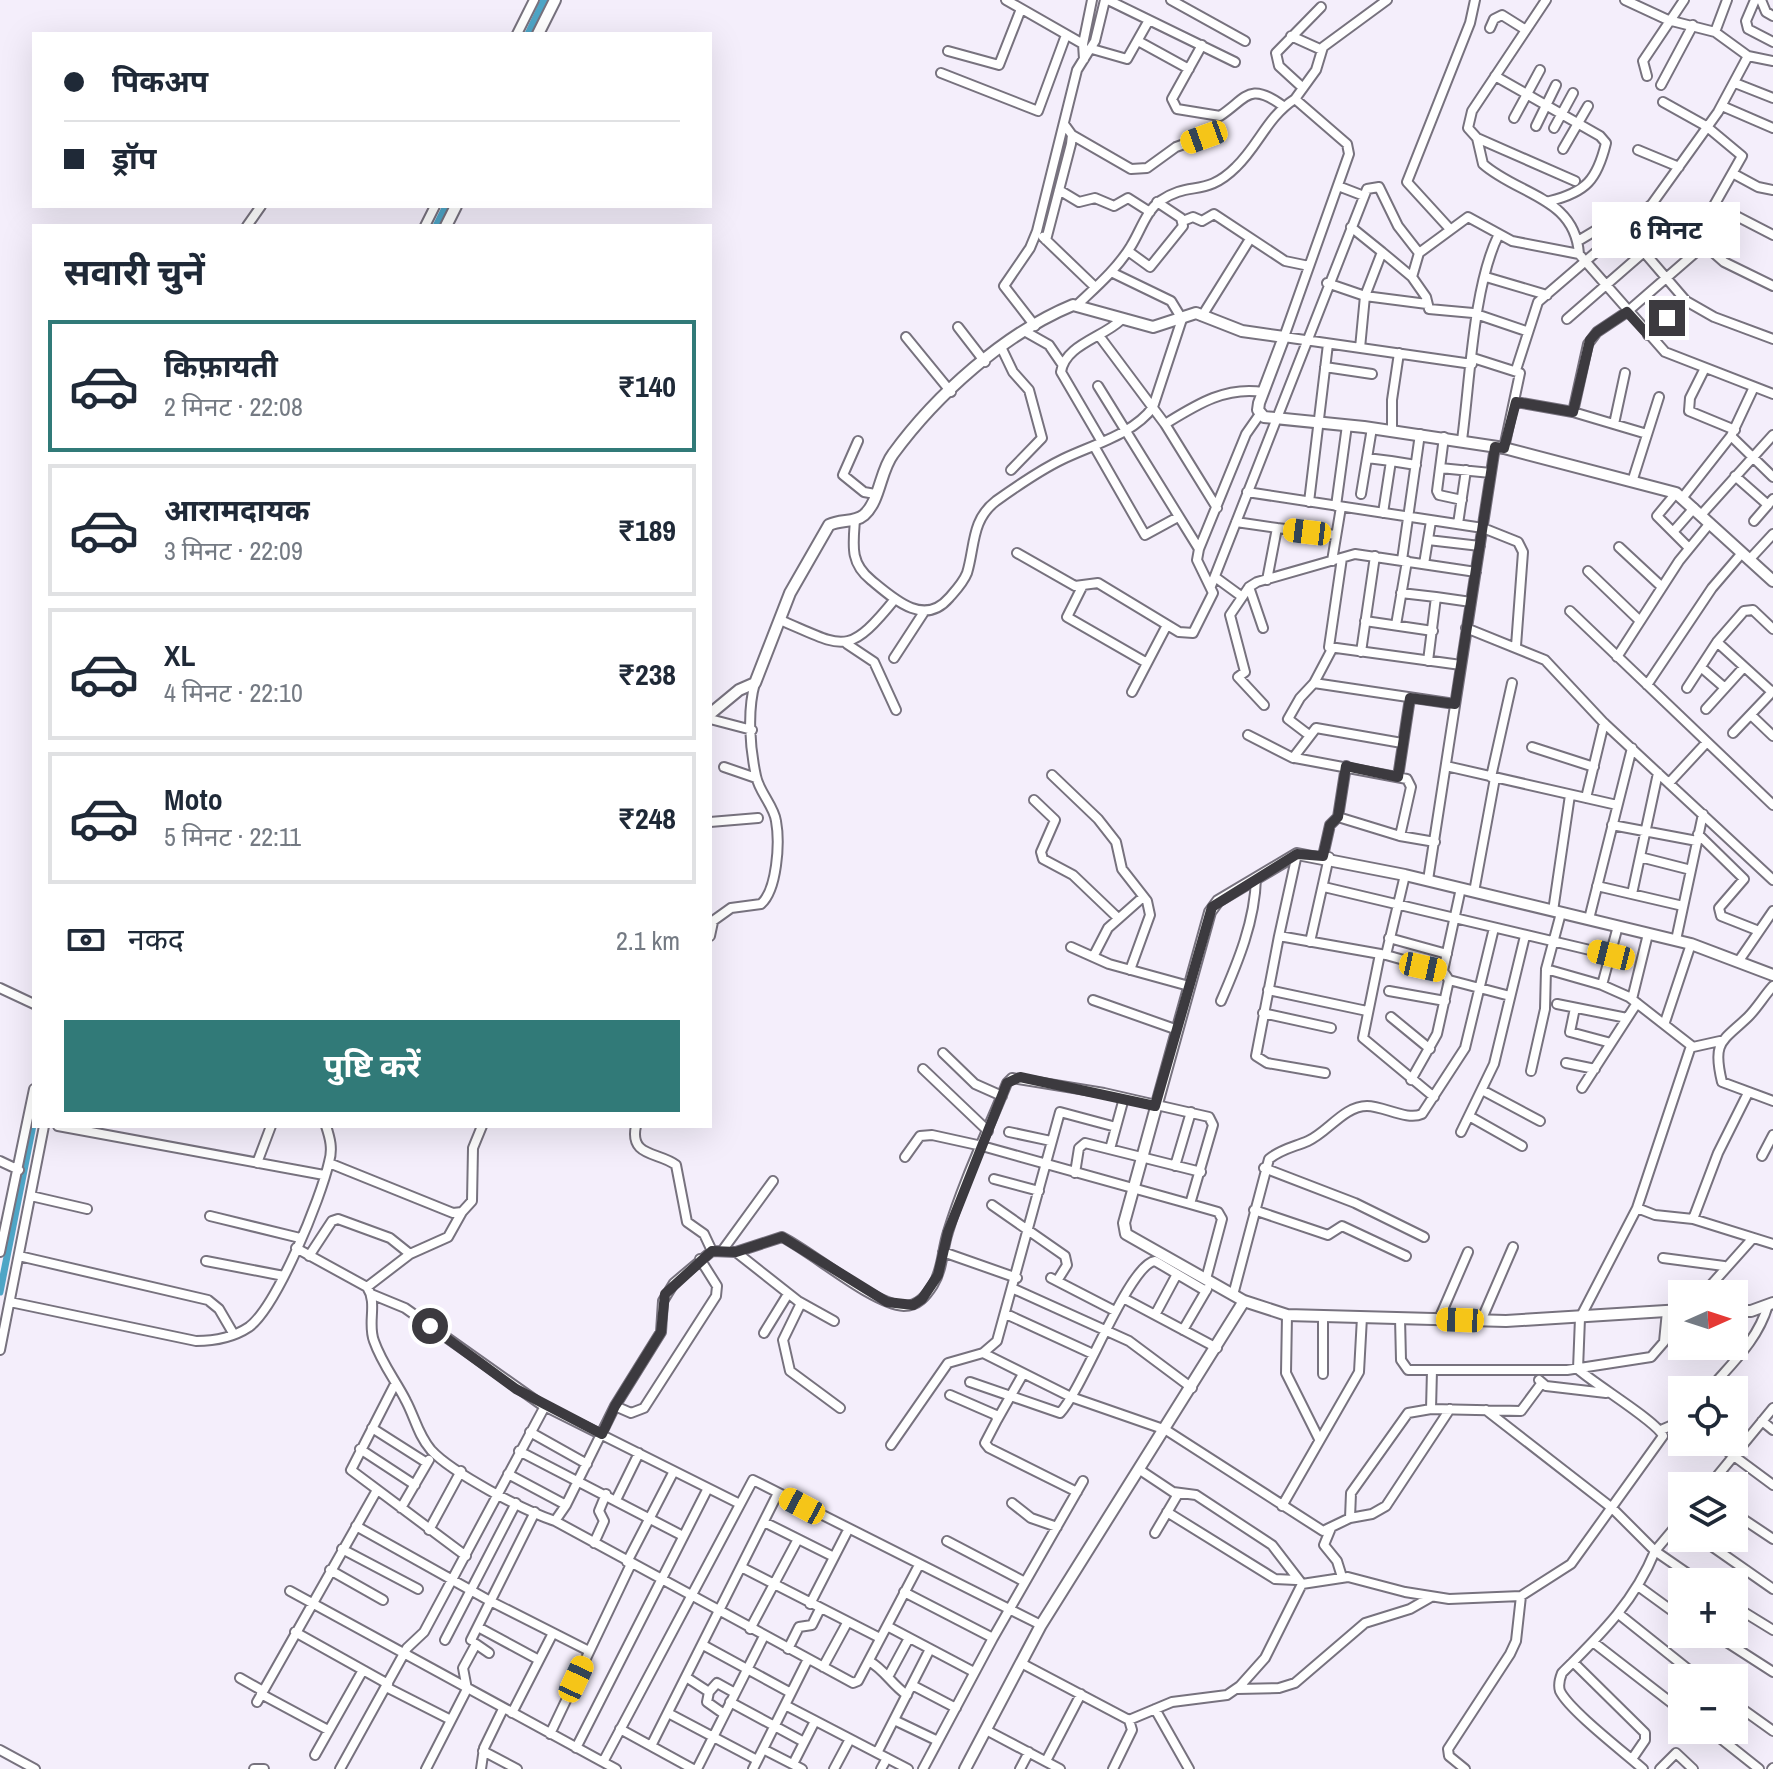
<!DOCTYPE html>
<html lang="hi">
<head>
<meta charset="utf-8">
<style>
  :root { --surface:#fff; --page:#f2f2f3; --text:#1f2937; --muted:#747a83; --line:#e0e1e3; --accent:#317a78 }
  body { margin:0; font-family:"Archivo Narrow","Noto Sans Devanagari",sans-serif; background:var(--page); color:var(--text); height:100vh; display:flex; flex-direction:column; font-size:30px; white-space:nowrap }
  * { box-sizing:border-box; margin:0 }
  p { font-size:26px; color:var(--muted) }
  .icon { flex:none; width:44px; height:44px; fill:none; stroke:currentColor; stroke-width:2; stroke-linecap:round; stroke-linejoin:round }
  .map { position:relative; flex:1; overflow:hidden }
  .drawer { position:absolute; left:32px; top:224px; width:680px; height:904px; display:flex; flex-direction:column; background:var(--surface); border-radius:0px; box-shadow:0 8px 32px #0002 }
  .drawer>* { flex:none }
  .banner { position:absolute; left:32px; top:32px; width:680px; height:176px; border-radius:0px; box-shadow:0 8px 32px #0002; display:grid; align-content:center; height:176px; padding:0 32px; background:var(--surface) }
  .needle { width:52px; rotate:87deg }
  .fabs { position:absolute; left:1668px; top:1280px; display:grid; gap:16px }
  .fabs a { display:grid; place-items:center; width:80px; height:80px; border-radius:0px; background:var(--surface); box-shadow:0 8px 32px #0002; font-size:40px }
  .end { position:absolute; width:36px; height:36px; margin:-18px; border:10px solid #3c3a3f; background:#fff; box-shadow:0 0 0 4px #fff }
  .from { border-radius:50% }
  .bubble { position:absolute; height:56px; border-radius:0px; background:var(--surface); box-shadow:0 8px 32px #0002; font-size:26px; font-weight:700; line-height:56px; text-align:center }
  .car { position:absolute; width:24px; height:48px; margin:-24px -12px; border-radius:10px; box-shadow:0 0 6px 2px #0007; background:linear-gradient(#f5c518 24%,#345 0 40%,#f5c518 0 76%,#345 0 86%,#f5c518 0) }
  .banner b { display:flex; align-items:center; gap:28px; height:76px; font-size:30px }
  .banner b+b { border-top:2px solid var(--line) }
  .banner i { width:20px; height:20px; background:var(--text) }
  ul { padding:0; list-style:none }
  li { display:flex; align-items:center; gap:24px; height:132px; margin:0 16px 12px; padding:0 16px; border:4px solid var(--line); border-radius:0px }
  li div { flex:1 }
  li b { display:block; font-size:30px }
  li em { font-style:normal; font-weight:700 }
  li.selected { border-color:var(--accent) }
  li>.icon { width:72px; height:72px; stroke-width:1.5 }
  h2 { padding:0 32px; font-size:36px; line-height:96px }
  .pay { display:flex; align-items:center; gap:20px; height:88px; padding:0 32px; font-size:30px }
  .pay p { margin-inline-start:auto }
  .action { display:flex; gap:16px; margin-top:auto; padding:16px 32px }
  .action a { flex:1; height:92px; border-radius:0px; background:var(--accent); color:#fff; font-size:32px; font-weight:700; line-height:92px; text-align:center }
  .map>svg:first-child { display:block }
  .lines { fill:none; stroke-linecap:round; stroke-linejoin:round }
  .canal { stroke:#4ea5c6; stroke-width:7 }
  .minor-casing { stroke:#77727e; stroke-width:12 }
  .tertiary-casing { stroke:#77727e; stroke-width:14 }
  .minor { stroke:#fff; stroke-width:8 }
  .tertiary { stroke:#fff; stroke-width:10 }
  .route { stroke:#3c3a3f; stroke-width:10 }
</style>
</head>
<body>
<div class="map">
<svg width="1773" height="1769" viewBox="0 0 1773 1769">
  <rect width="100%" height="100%" fill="#f4eefb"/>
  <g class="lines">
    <path class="canal" d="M528 34 544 0
      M436 226 446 206
      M0 1292 34 1120"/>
    <g class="minor-casing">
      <path id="minor" d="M1006 0 1083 44
        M1108 0 1235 62
        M1171 0 1245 41
        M1546 0 1472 111 1468 128 1477 138 1483 164C1518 195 1575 197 1579 254
        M1625 0 1668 20 1715 32
        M1755 0 1746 21 1748 29 1773 42
        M1761 0 1766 12 1773 16
        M1490 28 1494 19 1502 15 1526 30
        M517 34 534 0
        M1291 36 1322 50
        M1138 41 1189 69
        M1202 45 1172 99 1177 109 1220 116C1247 98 1249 81 1283 106
        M1092 49 1127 59 1149 20
        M948 51 999 65 1021 9
        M1748 56 1773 61
        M1084 59 1083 44 1092 0
        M941 73 1038 111 1066 35
        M1495 76 1600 136 1606 143C1597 180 1586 192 1550 201
        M1647 76 1643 61 1684 0
        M1735 83 1773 98
        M1661 85 1693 25
        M1303 88 1279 66 1276 53 1321 7
        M1295 99 1316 70 1323 47 1387 0
        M1663 102 1706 126 1742 156 1699 232V240L1724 262 1773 286
        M1722 106 1773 128
        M1514 118 1540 70
        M1536 126 1556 85
        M1554 128 1573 93
        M1072 135 1131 169 1147 168 1176 147 1204 137
        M1477 138 1575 181
        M1563 149 1588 106
        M1638 150 1679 167
        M1734 174 1758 187 1773 190
        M1338 186 1364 196
        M1059 190 1079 202 1095 198 1114 206 1128 198 1150 212
        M1715 205 1773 235
        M1183 221 1193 217 1202 221 1214 214 1285 261 1309 266
        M247 226 261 206
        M425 226 435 206
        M1351 227 1382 252
        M1449 228 1407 182 1470 23 1475 0
        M1625 230 1686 301 1714 317 1773 339
        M1043 237 1095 287
        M1046 240 1071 144 1072 135 1064 124
        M1578 241 1623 214
        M1128 251 1150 267 1183 226 1181 218 1157 202
        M1419 253 1468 217 1512 241 1579 254 1665 352 1773 394
        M1486 277 1547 295
        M1327 283 1365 296 1427 304
        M1077 305C1096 287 1117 269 1131 246 1140 232 1146 211 1160 201 1190 180 1205 198 1236 167 1259 145 1267 117 1295 99L1347 144 1349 154 1284 337 1472 364
        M1202 316 1250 239
        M1567 319 1683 218
        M1035 326 1004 286 1030 248 1037 231 1077 70 1095 41 1105 0
        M958 327 985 362
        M1026 332 1049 345 1062 364
        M1648 335 1686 301
        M906 337 951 392
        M1100 337 1165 424 1217 508
        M1360 348 1365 296 1382 252 1412 277
        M1002 349 1013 372 1029 390 1042 438 1011 470
        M1473 358 1520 373 1504 448
        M1325 367 1372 374
        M1516 370 1538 302 1652 204 1718 112 1748 56 1715 32 1727 0
        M1704 370 1690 398 1689 411 1735 430
        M1098 386 1199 549
        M1516 402 1573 412 1647 434
        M1573 412 1588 344 1597 332 1627 312 1703 246
        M1165 424C1196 405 1225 386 1263 392
        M1614 424 1625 373
        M1392 430V400L1399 353
        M1731 436 1773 477
        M1444 437 1437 491 1439 495 1462 500
        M1462 440C1470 381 1473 288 1498 236
        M858 441 843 475 864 492 875 494
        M1102 442 1061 372C1065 345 1102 338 1121 320
        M1094 446 1145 535 1178 517
        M1367 458 1391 461 1383 513
        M1391 461 1416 465
        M1440 468 1491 473
        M1735 476 1768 505
        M1632 482 1659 397
        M1247 492 1483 528 1518 542 1523 552 1516 646
        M1676 493 1657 516 1689 548
        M1361 494 1372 428
        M1683 497 1731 436 1754 387
        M1309 502 1328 344
        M1336 506 1347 425
        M1701 515 1773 435
        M855 520C853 546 850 563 871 580 894 599 924 627 949 598 956 590 963 583 967 573 975 547 971 520 996 501 1017 486 1040 470 1063 459 1092 445 1134 434 1153 407L1182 319 1171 301 1111 272
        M1754 521 1773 499
        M1236 522 1277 528 1267 580
        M1458 524 1466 470
        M1277 528 1336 535
        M1673 532 1694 508
        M1428 540 1480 546
        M1619 547 1662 587
        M1017 553 1075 586 1098 583 1179 632 1193 633 1213 593 1197 560 1199 549 1246 434 1260 414
        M1342 558 1329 647 1461 665
        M1402 560 1420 434
        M1749 560 1773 534
        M1332 561 1341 507
        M1424 564 1431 521
        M1588 571 1640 621
        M1215 577 1241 596
        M1211 586 1367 189 1379 187 1398 226 1419 253 1412 277 1426 297 1429 309 1473 313 1526 331
        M1082 587 1067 617 1147 663
        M1249 587 1263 628
        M1401 593 1436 597 1428 661
        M1436 597 1471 602
        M1570 611 1773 805
        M780 620C844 647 847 658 895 599
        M1365 621 1433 631
        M1396 625 1407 561
        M1466 628 1545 660 1604 723 1773 880
        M1717 642 1772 692
        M847 644 874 662 896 710
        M1361 652 1375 556
        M1617 657 1679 561 1710 523
        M894 658 924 612
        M1702 668 1725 688
        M1314 683 1455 704
        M1647 685 1712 588 1742 553
        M1687 688 1717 642 1744 611 1753 610 1773 629
        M1132 692 1167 625
        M1264 705 1238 677 1245 672 1230 615 1249 587 1257 582 1355 554 1476 572
        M1706 709 1744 667
        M1751 715 1773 736
        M710 719 752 730
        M1733 733 1773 691
        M1248 735 1293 758 1316 728 1402 743
        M1309 735 1288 719 1300 698 1314 683 1332 649
        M1532 747 1594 767
        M1295 758 1407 779 1411 787 1400 836
        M1346 766 1338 817 1400 836 1435 842
        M1446 766 1617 805
        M724 767 756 778
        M1052 775 1098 819 1116 842 1122 869 1147 901 1150 915 1130 970
        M1398 777 1410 698
        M1491 777 1512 683
        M1669 783 1707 742
        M1586 798 1604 723
        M1034 800 1055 820 1041 852 1043 859 1073 875 1118 918
        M710 822 758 818
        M1612 825 1697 841
        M1698 834 1744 879 1719 908 1721 916 1759 931
        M1297 854 1279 936 1386 955 1443 971
        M1323 856 1330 825 1338 817
        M1640 857 1691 870
        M1428 880 1495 447
        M1597 886 1683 906
        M1324 887 1611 955
        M1474 892 1495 778
        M1632 894 1658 773
        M1553 911 1570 795
        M1589 919 1632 748
        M710 923 731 908 761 904C777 890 780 843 776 821 774 806 759 792 756 776 750 748 747 711 755 683
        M710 936 713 922
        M1279 936 1256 1056 1267 1063 1325 1073
        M1389 938 1447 954
        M1676 940 1703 814
        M1310 942 1329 857
        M1071 947 1109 964 1189 986
        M1380 954 1363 1038 1434 1097
        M1386 955 1405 875
        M1093 957 1108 928 1143 897
        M1738 962 1773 911
        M1546 969 1602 985 1629 997 1693 1047 1720 1041
        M1449 980 1510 996
        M1602 985 1618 926
        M1773 986C1764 996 1757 1008 1748 1017 1722 1042 1712 1041 1722 1082L1773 1101
        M0 988 34 1004
        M1268 990 1367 1011
        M1389 991 1445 1001
        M1632 999 1648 934
        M1093 1000 1175 1029
        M1221 1001C1238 962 1255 921 1256 878
        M1557 1004 1627 1018
        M1575 1008 1570 1032 1611 1043
        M1263 1013 1331 1028
        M1391 1017 1430 1049
        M1665 1022 1691 944
        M1691 1046 1637 1208 1655 1215 1693 1219 1773 1244
        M943 1053 975 1084 1002 1096
        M1566 1063 1595 1069
        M923 1069 988 1131
        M1531 1071 1545 1009 1546 969 1561 913
        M1411 1080 1437 1034 1449 980 1443 971 1461 888
        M1582 1088 1637 1003
        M1482 1090 1540 1121
        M1469 1116 1522 1146
        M58 1126 324 1175
        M636 1126C629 1157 659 1152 676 1165L687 1222 704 1234 712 1251
        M1009 1132 1051 1141
        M1461 1132 1494 1064 1525 936
        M1110 1149 1124 1098
        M1762 1156 1773 1135
        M0 1161 19 1170
        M257 1163 271 1126
        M329 1163 453 1213 462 1212 472 1201 473 1148 482 1126
        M1175 1166 1191 1112
        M1264 1168 1355 1203 1424 1237
        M1075 1173 1079 1148 1085 1143 1201 1172
        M994 1179 1039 1191
        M31 1196 87 1209
        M1190 1204 1218 1212 1222 1219 1206 1279
        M992 1205 1065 1256 1067 1265 1057 1281
        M1254 1210 1328 1235 1342 1226 1406 1256
        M210 1216 300 1238
        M1693 1219 1718 1153 1748 1093
        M296 1248 367 1287C378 1303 367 1323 374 1341 382 1364 396 1381 406 1401 415 1418 418 1435 431 1450 452 1473 525 1511 555 1521L566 1505 615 1406 661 1332 663 1301 674 1283 712 1251 736 1252 782 1237C814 1253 872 1304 904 1306 918 1306 926 1296 933 1285 943 1269 942 1250 948 1232 963 1182 987 1132 1007 1083L1012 1078 1104 1093 1209 1117 1213 1125 1190 1204 982 1146 932 1135 920 1136 905 1157
        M722 1251 773 1181
        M0 1252 34 1089
        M736 1252 798 1301 834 1321
        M943 1252 1017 1278
        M19 1256 208 1300 219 1309 233 1333
        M309 1256 332 1221 338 1219 390 1238 410 1254
        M1663 1258 1724 1266
        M206 1261 284 1276
        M1051 1278 1115 1311
        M367 1287 410 1254 448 1237 462 1212
        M1014 1289 1129 1341 1192 1388
        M371 1294 405 1308 542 1405 740 1504
        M1703 1294 1753 1238
        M1233 1295 1269 1159C1281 1149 1294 1147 1308 1141 1328 1132 1344 1106 1367 1106 1384 1106 1407 1121 1422 1114L1465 1048 1494 928
        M1125 1299 1217 1348
        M10 1302 196 1341C214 1341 234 1337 249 1327 277 1306 321 1198 329 1162 333 1149 330 1138 326 1126
        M801 1303 783 1340 790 1371 840 1408
        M1006 1314 1093 1354
        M1155 1315 1177 1274
        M1287 1315 1286 1373 1319 1439
        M1323 1316V1374
        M1400 1318 1401 1360 1408 1370H1567L1651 1357 1664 1342 1667 1311
        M1439 1319 1468 1252
        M1481 1321 1513 1247
        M1183 1330 1207 1289
        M764 1333 788 1294
        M0 1350 44 1126
        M983 1353 1071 1397 1166 1430 1323 1531 1350 1518 1351 1493 1408 1413 1431 1409 1432 1370
        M1539 1380 1546 1386 1606 1393
        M970 1382 1060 1413C1083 1389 1129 1264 1155 1261L1206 1291
        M394 1386 351 1470 466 1556
        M1709 1390C1732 1363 1758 1340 1768 1305
        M950 1395 996 1415 997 1420 985 1443 989 1448 1077 1492
        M615 1406 631 1413 644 1408 716 1296 717 1286 700 1259
        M1431 1409 1521 1411 1541 1384
        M1486 1410 1612 1508 1655 1551C1635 1601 1600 1635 1562 1673 1560 1678 1558 1685 1560 1691 1569 1710 1625 1753 1643 1769
        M997 1420 1023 1374
        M1762 1421 1773 1430
        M372 1428 427 1463
        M1661 1430 1682 1421
        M530 1432 587 1464
        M1715 1442 1773 1485
        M891 1445 948 1363 983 1353 997 1341 1060 1112 1116 1127
        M360 1449 415 1485
        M519 1451 683 1536
        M1140 1470 1173 1492 1196 1495 1272 1545 1302 1584 1348 1577 1405 1592 1449 1599 1521 1596 1571 1564 1663 1436C1658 1422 1594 1384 1578 1369L1580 1318 1637 1208
        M508 1474 566 1505
        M1709 1486 1773 1408
        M616 1500 639 1453
        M1012 1503 1031 1518 1057 1527
        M1282 1506 1359 1372 1362 1317
        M401 1508 429 1460
        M1167 1512 1275 1579 1296 1580
        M1734 1513 1773 1539
        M1350 1518 1372 1514 1386 1506 1450 1409
        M1682 1519 1655 1551 1700 1582
        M555 1521 853 1683 858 1681 919 1565
        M764 1522 834 1557
        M356 1526 490 1601 589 1651
        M1331 1528 1324 1545 1337 1561 1342 1577
        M429 1530 461 1471
        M1155 1533 1178 1494
        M1700 1538 1773 1589
        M947 1541 1025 1582
        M594 1543 604 1521 599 1511 606 1494
        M342 1549 418 1589
        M627 1562 674 1471
        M741 1567 880 1638
        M330 1570 383 1600
        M1638 1586 1682 1618
        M290 1591 603 1762
        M904 1592 993 1638
        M810 1604 848 1530
        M1734 1606 1773 1630
        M1620 1615 1699 1678
        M887 1626 974 1672
        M478 1627 539 1660
        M750 1629 798 1539
        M295 1632 388 1684
        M1714 1634 1773 1672
        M445 1640 516 1503
        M471 1640 535 1512
        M1593 1642 1682 1711
        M703 1645 791 1693
        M788 1649 799 1627 812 1625 820 1609
        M869 1661C886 1671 891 1684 907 1695
        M1573 1662 1645 1733V1740L1632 1759
        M1021 1663 1129 1720 1132 1730 1113 1769
        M823 1667 847 1623
        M686 1677 709 1692 717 1683 735 1693
        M888 1677 909 1638
        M240 1678 263 1691
        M912 1685 956 1708
        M386 1687 451 1720
        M1237 1689 1279 1688 1295 1683 1365 1623 1410 1609 1431 1597
        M709 1692 707 1702 724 1714
        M261 1694 328 1730
        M257 1702 377 1490
        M730 1702 804 1742
        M1734 1703 1773 1731
        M785 1705 908 1769
        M1155 1709 1189 1769
        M512 1713 553 1633
        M668 1713 757 1760
        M894 1720 938 1741
        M1129 1720 1172 1702 1227 1695 1240 1686 1265 1658 1302 1584
        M620 1729 693 1769
        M986 1730 1060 1769
        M1710 1730 1759 1769
        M550 1734 631 1564
        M651 1746 778 1493
        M576 1748 708 1488
        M763 1749 802 1769
        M0 1750 35 1769
        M483 1751 517 1769
        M877 1753 930 1649
        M315 1755 363 1670
        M1046 1761 1081 1694
        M793 1764 815 1721
        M254 1769H264
        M340 1769 407 1648 424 1632 545 1406
        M426 1769 467 1689 463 1668 476 1644 489 1653
        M481 1769 484 1748 503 1709
        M616 1769 603 1762 753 1480 1041 1625
        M697 1769 764 1636
        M753 1769 808 1659
        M834 1769 850 1739
        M881 1769 887 1758
        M923 1769 993 1638 1083 1481
        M1020 1769 1029 1752
        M1465 1769 1449 1756 1448 1749 1510 1654 1516 1641 1521 1596
        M1660 1769 1676 1753 1693 1769
        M1772 1769 1773 1768"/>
    </g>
    <g class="tertiary-casing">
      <path id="tertiary" d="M538 34 555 0
        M446 226 456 206
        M710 714 739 690 755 683 790 593 829 525C840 519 855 523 864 515 880 501 880 471 893 454 936 395 1005 333 1073 305L1153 327 1196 313 1242 331 1284 337 1259 403 1258 410 1264 417 1364 427 1504 448 1676 493 1773 581
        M1682 1310 1506 1321 1287 1315 1244 1301 1126 1234 1124 1223 1210 912 1218 901 1297 854 1405 875 1691 944 1773 975
        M1734 1311H1751L1773 1303
        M965 1769 1041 1625 1244 1301"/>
    </g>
    <use href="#minor" class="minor"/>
    <use href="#tertiary" class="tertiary"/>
  </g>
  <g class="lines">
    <path class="route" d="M430 1326 516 1389 602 1434 615 1406 661 1332 665 1294 712 1251 736 1252 782 1237 887 1302 913 1305 922 1299 938 1275 948 1232 1007 1083 1020 1077 1155 1106 1212 907 1297 854 1323 856 1330 825 1338 817 1346 766 1398 777 1410 698 1455 704 1495 447 1504 448 1516 402 1573 412 1590 340 1597 332 1627 312 1648 335 1667 318"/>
  </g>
</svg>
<div class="fabs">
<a><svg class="needle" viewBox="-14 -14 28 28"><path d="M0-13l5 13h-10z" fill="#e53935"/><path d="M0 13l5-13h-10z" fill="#747a83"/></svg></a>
<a><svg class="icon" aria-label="locate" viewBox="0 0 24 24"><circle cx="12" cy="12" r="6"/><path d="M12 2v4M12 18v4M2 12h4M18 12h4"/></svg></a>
<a><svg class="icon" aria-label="layers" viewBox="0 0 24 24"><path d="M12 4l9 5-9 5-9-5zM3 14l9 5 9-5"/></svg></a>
<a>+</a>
<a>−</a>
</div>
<i class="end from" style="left:430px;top:1326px"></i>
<i class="end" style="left:1667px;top:318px"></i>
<div class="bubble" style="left:1592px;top:202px;width:148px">6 मिनट</div>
<i class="car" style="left:1204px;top:137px;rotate:250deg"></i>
<i class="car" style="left:1307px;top:532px;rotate:277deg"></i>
<i class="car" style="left:1611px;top:955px;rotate:284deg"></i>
<i class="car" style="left:1423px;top:967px;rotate:102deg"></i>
<i class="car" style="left:1460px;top:1320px;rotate:272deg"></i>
<i class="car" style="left:802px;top:1506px;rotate:298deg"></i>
<i class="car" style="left:576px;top:1679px;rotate:25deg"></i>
<div class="banner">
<b><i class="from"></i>पिकअप</b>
<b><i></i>ड्रॉप</b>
</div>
<section class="drawer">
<h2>सवारी चुनें</h2>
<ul>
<li class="selected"><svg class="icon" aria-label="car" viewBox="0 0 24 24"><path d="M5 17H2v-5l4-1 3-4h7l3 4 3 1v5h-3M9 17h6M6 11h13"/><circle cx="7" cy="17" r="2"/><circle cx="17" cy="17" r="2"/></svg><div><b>किफ़ायती</b><p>2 मिनट · 22:08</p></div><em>₹140</em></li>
<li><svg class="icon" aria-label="car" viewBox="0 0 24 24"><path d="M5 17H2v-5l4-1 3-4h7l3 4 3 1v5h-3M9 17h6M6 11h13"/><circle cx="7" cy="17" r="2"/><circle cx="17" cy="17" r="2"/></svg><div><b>आरामदायक</b><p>3 मिनट · 22:09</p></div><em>₹189</em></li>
<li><svg class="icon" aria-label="car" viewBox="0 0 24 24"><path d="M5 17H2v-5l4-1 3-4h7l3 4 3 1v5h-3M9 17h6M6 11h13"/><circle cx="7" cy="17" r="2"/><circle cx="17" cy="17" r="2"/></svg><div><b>XL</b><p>4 मिनट · 22:10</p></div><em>₹238</em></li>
<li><svg class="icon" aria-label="car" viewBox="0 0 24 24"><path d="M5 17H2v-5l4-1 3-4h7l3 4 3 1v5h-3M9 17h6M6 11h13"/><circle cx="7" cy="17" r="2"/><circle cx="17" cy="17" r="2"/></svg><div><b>Moto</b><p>5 मिनट · 22:11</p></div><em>₹248</em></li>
</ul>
<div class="pay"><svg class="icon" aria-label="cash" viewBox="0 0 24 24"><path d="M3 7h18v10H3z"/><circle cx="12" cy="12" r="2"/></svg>नकद<p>2.1 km</p></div>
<div class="action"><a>पुष्टि करें</a></div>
</section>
</div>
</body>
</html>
